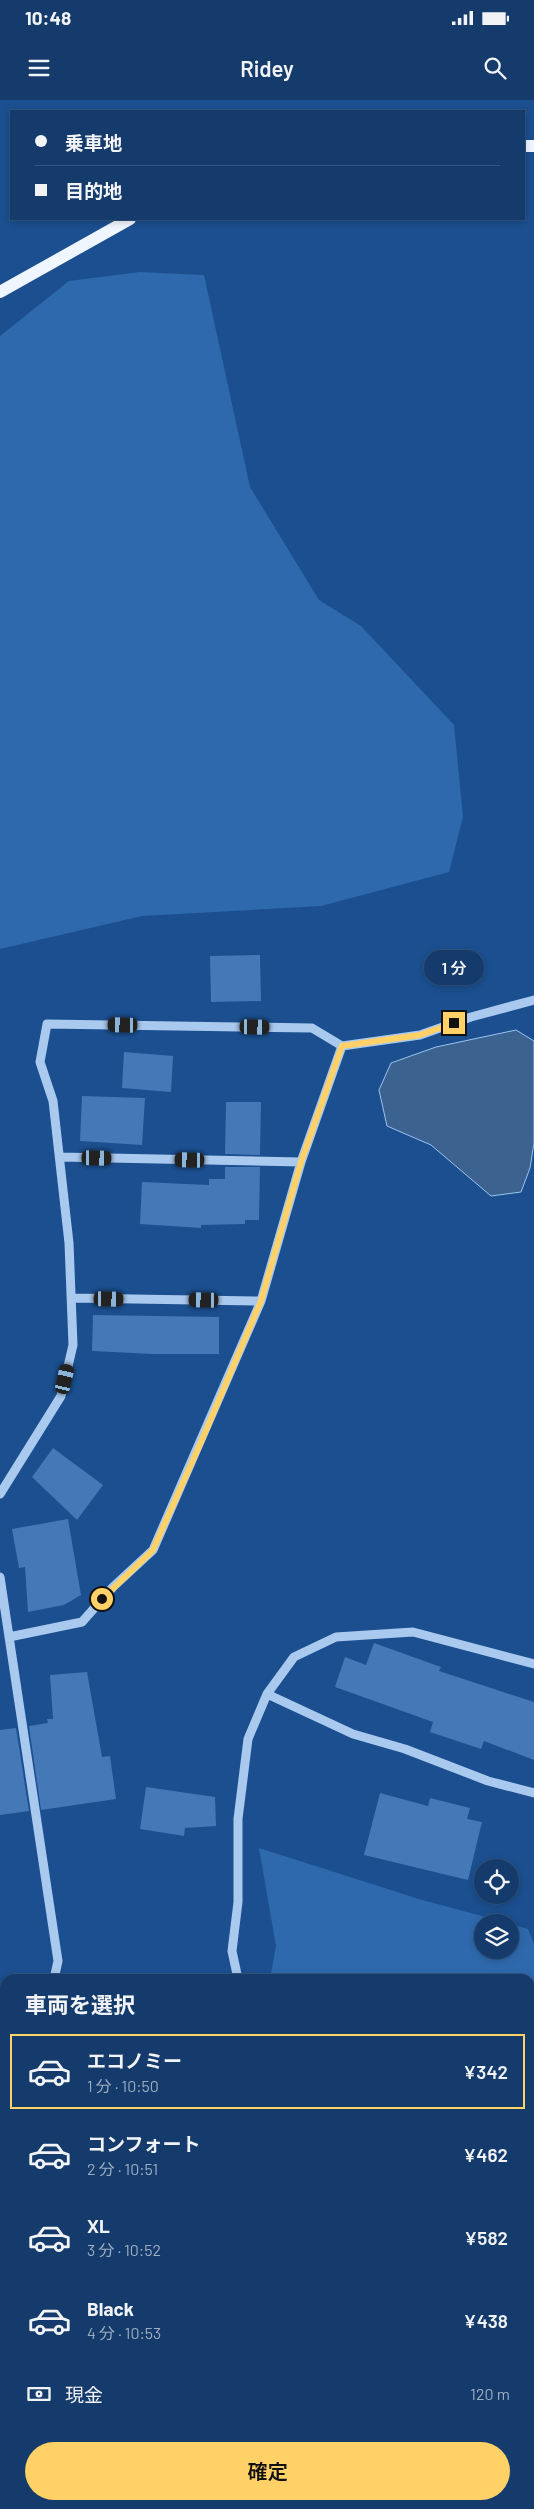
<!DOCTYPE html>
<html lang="ja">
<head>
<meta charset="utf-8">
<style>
  :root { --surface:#143b6b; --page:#1d4271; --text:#f1f3f6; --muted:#9dadc1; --line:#33557e; --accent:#ffd166 }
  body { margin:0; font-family:Barlow,"Noto Sans JP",sans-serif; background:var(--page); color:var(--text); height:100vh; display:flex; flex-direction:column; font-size:19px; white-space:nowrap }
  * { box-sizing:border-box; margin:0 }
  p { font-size:16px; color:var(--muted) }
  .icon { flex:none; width:28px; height:28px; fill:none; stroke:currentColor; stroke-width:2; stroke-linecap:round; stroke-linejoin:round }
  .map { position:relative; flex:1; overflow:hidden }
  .side { position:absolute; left:0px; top:1874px; width:535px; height:536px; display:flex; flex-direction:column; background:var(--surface); border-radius:15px 15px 0 0; box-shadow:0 2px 8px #0003,0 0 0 1px var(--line) }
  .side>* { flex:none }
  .hud { position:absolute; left:10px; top:10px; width:515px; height:110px; border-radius:0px; box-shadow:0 2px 8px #0003,0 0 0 1px var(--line); display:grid; align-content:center; height:110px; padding:0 25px; background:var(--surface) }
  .buttons { position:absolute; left:474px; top:1759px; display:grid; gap:10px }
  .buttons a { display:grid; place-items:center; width:45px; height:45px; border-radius:50%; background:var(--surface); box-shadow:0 2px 8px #0003,0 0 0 1px var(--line); font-size:25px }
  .end { position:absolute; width:22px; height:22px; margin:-11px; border:6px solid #ffd166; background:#111; box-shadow:0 0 0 2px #111 }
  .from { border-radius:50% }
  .bubble { position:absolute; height:35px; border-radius:18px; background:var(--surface); box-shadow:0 2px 8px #0003,0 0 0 1px var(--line); font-size:16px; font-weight:600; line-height:35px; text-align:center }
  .car { position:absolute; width:15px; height:30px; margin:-15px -8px; border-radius:6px; box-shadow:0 0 4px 1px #0007; background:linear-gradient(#222 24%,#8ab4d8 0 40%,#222 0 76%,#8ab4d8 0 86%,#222 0) }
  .hud b { display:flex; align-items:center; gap:18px; height:48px; font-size:19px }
  .hud b+b { border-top:1px solid var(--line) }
  .hud i { width:12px; height:12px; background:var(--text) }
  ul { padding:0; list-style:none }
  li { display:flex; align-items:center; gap:15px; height:75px; margin:0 10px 8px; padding:0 15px; border:2px solid transparent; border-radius:0px }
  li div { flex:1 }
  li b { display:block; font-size:19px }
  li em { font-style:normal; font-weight:600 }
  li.on { border-color:var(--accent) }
  li>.icon { width:45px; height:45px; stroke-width:1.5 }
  h2 { padding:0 25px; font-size:22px; line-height:60px }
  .pay { display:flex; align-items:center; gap:12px; height:55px; padding:0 25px; font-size:19px }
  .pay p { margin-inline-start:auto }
  .cta { display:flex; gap:10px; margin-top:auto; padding:10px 25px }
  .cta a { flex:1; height:58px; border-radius:30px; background:var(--accent); color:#111; font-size:20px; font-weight:600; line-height:58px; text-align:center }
  .status { display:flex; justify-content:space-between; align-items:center; height:35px; padding:0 25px; background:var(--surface); direction:ltr }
  .status svg { height:14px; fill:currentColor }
  header { display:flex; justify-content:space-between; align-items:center; height:65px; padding:0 25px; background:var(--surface); font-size:22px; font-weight:600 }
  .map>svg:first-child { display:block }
  .green { fill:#2e69ad }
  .water { fill:#3c6290; stroke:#9cc4f0 }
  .building { fill:#4478b7 }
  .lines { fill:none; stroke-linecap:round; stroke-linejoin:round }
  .minor { stroke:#a9c9ee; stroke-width:9 }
  .major { stroke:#f0f6ff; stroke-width:12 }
  .route { stroke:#ffd166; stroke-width:6 }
</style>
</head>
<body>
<div class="status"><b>10:48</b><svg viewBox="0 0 49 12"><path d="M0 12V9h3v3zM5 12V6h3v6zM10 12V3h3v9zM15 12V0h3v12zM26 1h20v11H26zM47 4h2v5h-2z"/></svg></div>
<header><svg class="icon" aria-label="menu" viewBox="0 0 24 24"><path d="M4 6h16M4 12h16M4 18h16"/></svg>Ridey<svg class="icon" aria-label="search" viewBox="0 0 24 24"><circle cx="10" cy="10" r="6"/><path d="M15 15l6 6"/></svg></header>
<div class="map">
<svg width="534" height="2409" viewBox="0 0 534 2409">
  <rect width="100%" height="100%" fill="#1b4f8f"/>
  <path class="green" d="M140 172 204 175 250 387 319 500 361 526 454 625 463 717 449 772 321 806 142 816 0 849V236L69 181Z
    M259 1748 419 1799 504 1822H482V1850H510V1824L528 1829 534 1844V2409H0V2276L5 2270V2405H530V1879H270L276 1846Z"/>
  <path class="water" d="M516 930 534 941V1043L530 1068 521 1092 491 1096 431 1045 387 1026 379 990 391 963 436 947Z"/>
  <path class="building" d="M260 855 261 901 211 902 210 856Z
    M124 952 173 956 171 992 122 988Z
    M82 996 145 998 142 1045 80 1041Z
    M226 1002H261L260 1055 225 1054Z
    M225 1067H260L259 1120H245V1124L201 1125V1128L140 1124 142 1082 209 1085V1079H225Z
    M93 1215 219 1217V1254H153L92 1251Z
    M53 1348 103 1385 77 1420 32 1377Z
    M68 1419 81 1495 64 1505 28 1512 25 1467 19 1468 12 1429Z
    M374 1543 441 1567 439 1571 534 1602V1660L484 1641 481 1649 430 1632 433 1622 335 1587 345 1557 366 1565Z
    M87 1572 102 1657 110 1656 116 1699 41 1710 29 1626 48 1623 47 1619H53L50 1575Z
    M16 1628 29 1711 0 1715V1630Z
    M146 1687 215 1697 216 1726 185 1728 184 1736 140 1729Z
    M380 1693 428 1706 430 1698 470 1708 467 1719 482 1722 468 1780 364 1755Z"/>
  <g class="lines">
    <path class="minor" d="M60 1057 301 1062
      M72 1198 261 1201
      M0 1394 61 1296 73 1245 69 1143 53 1001 40 962 47 924 312 928 342 946 420 935 471 917 534 900
      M0 1477 58 1861 54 1879
      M9 1537 82 1522 113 1487 153 1450 261 1201 301 1062 342 946
      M267 1594 353 1634 405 1649 488 1681 534 1693
      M238 1879 232 1851 238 1802V1719L248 1639 267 1594 294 1557 336 1537 413 1532 534 1564
      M0 2152 5 2127
      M0 2199 5 2194"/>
    <path class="major" d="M524 46H534
      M0 192 130 119"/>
  </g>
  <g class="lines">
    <path class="route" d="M102 1499 153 1450 201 1342 261 1201 301 1062 342 946 420 935 454 923"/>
  </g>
</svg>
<div class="buttons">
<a><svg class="icon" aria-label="locate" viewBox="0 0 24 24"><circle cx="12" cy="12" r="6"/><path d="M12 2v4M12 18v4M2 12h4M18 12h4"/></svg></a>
<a><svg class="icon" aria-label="layers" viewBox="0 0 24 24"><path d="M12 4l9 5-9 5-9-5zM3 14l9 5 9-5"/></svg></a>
</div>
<i class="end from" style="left:102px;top:1499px"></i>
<i class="end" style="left:454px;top:923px"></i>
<div class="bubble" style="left:424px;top:850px;width:60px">1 分</div>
<i class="car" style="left:123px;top:925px;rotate:271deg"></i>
<i class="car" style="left:255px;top:927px;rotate:91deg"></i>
<i class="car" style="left:97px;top:1058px;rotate:91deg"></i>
<i class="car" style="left:190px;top:1060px;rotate:271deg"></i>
<i class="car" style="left:109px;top:1199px;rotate:91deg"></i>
<i class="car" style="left:204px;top:1200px;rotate:271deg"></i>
<i class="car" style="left:65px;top:1279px;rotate:13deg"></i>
<div class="hud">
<b><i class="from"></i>乗車地</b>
<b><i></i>目的地</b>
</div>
<section class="side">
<h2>車両を選択</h2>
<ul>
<li class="on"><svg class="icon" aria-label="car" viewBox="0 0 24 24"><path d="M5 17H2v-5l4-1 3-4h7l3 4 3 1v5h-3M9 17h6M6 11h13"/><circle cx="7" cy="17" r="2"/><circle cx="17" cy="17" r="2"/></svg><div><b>エコノミー</b><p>1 分 · 10:50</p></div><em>¥342</em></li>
<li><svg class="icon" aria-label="car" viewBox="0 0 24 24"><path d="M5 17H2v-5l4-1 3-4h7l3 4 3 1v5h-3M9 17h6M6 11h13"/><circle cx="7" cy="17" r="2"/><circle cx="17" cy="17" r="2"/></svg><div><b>コンフォート</b><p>2 分 · 10:51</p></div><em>¥462</em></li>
<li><svg class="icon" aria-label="car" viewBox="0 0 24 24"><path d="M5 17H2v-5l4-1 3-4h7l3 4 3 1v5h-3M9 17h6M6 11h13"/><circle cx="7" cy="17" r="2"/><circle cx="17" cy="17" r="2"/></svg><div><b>XL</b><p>3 分 · 10:52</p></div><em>¥582</em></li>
<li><svg class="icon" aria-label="car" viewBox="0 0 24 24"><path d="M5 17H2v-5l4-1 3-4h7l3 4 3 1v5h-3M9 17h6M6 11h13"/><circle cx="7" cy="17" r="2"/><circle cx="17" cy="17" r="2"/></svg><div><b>Black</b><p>4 分 · 10:53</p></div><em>¥438</em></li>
</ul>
<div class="pay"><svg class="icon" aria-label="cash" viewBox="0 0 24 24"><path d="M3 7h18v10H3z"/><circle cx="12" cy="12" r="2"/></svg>現金<p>120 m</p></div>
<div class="cta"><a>確定</a></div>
</section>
</div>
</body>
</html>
